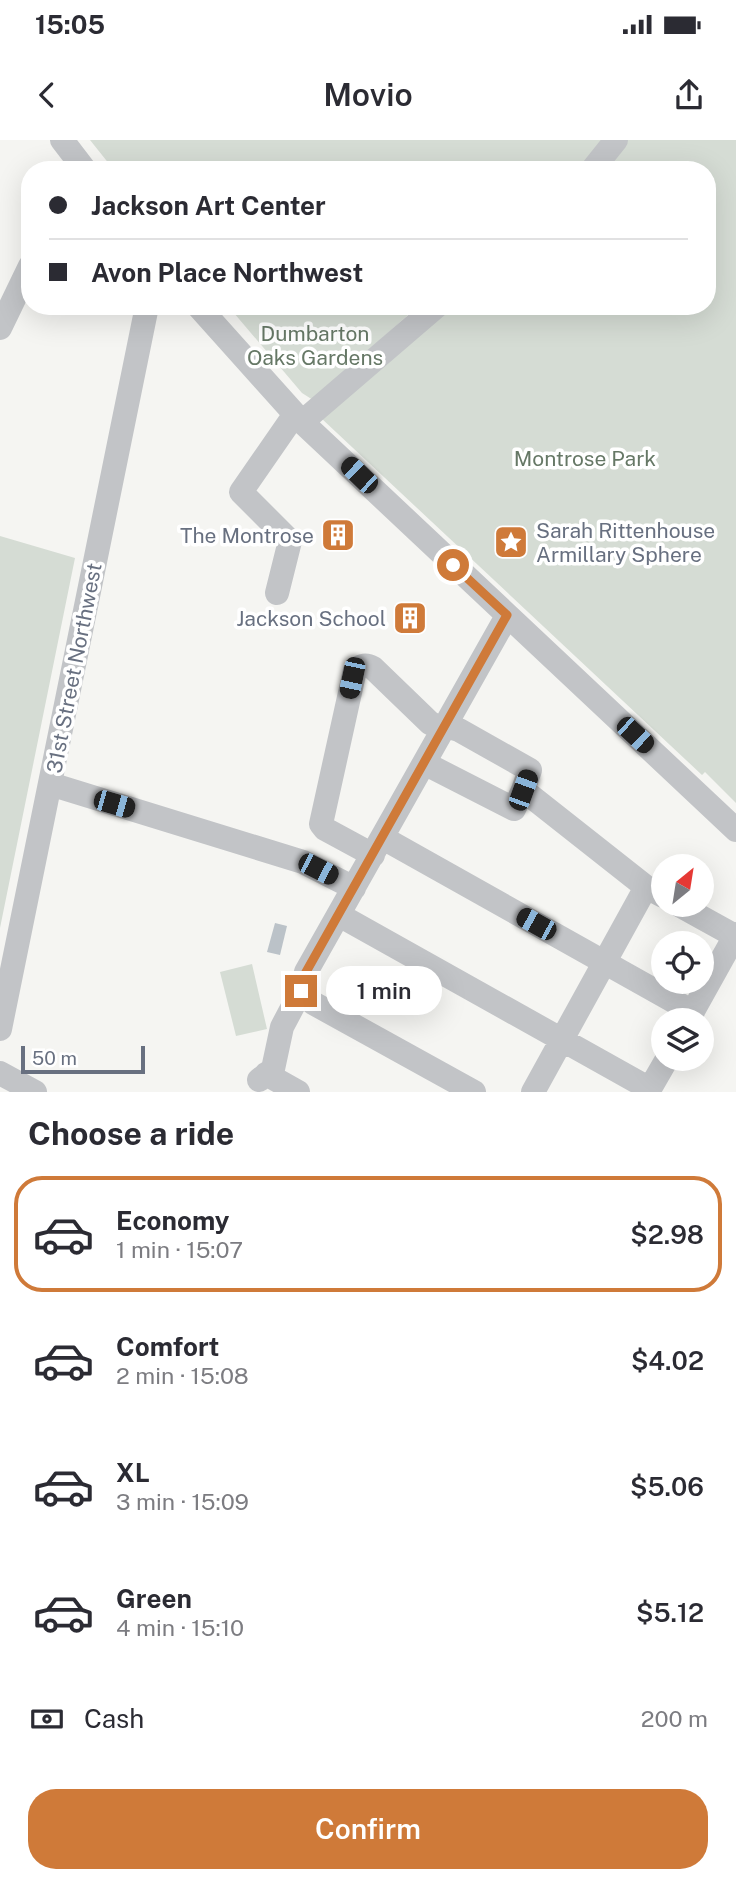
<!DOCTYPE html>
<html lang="en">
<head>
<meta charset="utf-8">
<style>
  :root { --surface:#fff; --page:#f2f2f3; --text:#2b2b33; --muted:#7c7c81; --line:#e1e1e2; --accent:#cf7a39 }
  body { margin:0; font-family:"Public Sans",sans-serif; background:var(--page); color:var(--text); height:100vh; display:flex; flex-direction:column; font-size:26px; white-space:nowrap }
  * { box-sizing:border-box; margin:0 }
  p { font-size:23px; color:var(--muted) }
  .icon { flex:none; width:38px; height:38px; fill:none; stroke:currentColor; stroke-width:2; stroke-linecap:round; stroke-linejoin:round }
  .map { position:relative; height:952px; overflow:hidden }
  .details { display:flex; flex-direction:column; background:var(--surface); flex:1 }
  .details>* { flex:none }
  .top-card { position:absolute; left:21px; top:21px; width:695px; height:154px; border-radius:28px; box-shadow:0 7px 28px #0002; display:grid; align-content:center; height:154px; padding:0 28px; background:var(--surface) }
  .needle { width:46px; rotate:30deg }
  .controls { position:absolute; left:651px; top:714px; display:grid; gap:14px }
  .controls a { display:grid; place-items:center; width:63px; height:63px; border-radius:50%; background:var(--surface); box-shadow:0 7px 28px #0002; font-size:35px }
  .scale { position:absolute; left:21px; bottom:18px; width:124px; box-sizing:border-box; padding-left:7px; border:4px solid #687080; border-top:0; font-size:19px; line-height:24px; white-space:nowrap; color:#687080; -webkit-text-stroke:5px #fff; paint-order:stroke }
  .end { position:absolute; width:32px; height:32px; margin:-16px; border:9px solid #cf7a39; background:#fff; box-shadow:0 0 0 4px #fff }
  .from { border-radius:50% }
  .bubble { position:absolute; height:49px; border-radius:24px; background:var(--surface); box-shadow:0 7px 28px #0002; font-size:23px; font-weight:600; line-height:49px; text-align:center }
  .car { position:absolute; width:21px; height:42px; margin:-21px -10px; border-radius:9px; box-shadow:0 0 5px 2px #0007; background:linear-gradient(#222 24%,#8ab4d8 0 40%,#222 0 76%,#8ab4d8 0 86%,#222 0) }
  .top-card b { display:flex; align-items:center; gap:24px; height:66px; font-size:26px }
  .top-card b+b { border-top:2px solid var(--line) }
  .top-card i { width:18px; height:18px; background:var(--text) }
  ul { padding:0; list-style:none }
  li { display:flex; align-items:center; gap:21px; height:116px; margin:0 14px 10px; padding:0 14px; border:4px solid transparent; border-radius:28px }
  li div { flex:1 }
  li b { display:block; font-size:26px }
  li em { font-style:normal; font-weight:600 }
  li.on { border-color:var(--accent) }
  li>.icon { width:63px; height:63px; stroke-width:1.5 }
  h2 { padding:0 28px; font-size:32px; line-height:84px }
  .pay { display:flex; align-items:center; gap:18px; height:77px; padding:0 28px; font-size:26px }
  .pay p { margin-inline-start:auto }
  .primary-button { display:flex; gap:14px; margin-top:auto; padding:14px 28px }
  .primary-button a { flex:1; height:80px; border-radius:28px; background:var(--accent); color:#fff; font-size:28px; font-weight:600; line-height:80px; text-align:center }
  .status { display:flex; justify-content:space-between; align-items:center; height:49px; padding:0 35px; background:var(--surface); direction:ltr }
  .status svg { height:19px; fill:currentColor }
  header { display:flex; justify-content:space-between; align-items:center; height:91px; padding:0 28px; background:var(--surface); font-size:32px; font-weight:600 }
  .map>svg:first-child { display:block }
  .green { fill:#d5dcd4 }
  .water { fill:#bbc2c8 }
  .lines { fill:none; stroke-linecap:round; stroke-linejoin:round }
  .minor { stroke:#c2c4c7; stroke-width:24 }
  .route { stroke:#cf7a39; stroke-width:9 }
  .labels { text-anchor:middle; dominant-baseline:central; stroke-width:7; stroke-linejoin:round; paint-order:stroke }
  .park-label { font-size:21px; fill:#667866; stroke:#fff }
  .poi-label { font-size:21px; fill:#687080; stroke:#fff; text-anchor:end }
  .street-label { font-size:21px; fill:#687080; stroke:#fff }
</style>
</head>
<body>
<div class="status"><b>15:05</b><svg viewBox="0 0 49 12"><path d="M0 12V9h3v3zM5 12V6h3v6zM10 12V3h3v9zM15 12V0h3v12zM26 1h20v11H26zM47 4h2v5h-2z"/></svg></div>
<header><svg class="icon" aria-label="back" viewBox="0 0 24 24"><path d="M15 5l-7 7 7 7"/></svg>Movio<svg class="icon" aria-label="share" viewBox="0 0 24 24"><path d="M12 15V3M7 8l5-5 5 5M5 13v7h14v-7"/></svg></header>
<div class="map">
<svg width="736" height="952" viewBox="0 0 736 952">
  <rect width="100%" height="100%" fill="#f5f5f2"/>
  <path class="green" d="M90 0H607L578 30H114Z
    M628 0H736V663L705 632 702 635 321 278 448 166H707V30H602Z
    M228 166H418L313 260 302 253Z
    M0 396 75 418 0 788Z
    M252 824 267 889 236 896 220 832Z"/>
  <path class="water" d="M275 783 287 786 280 815 267 812Z"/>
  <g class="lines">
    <path class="minor" d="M62 0 85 30
      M592 30 616 0
      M198 166 302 282 736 690
      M0 188 30 126
      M302 282 437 166
      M277 453 290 401 241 352 295 274
      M445 586 459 590 530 630 523 650 646 747
      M424 623 514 669 523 650
      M50 644 303 722 354 748
      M383 698 693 872
      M373 715 325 689 321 684 355 530C362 525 366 524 373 528L430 583 443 589
      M679 765 735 796
      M339 775 650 949
      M301 851 313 863 474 952
      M688 880 736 794
      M0 889 147 166
      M0 933 35 952
      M266 934 298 952
      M259 940 273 929 282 887 301 851 306 832 507 476
      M533 952 646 747 663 756
      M648 952 667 919"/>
  </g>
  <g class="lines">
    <path class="route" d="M301 851 306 832 507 475 453 425"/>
  </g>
  <defs>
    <g id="building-square" transform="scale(1.75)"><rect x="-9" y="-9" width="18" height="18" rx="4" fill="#cf7a39" stroke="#fff"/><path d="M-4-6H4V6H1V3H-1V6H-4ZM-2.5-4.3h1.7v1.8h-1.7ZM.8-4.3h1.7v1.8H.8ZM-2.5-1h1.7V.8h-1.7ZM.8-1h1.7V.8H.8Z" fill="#fff"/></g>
    <g id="sight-square" transform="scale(1.75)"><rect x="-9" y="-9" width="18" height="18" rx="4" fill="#cf7a39" stroke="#fff"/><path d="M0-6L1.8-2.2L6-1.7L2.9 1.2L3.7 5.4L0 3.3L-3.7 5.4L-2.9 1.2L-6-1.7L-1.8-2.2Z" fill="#fff"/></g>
  </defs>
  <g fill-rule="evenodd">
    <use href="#building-square" x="338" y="395"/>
    <use href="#sight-square" x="511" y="402"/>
    <use href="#building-square" x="410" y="478"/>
  </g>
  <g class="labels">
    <g class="park-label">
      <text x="315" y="193">Dumbarton<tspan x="315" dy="24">Oaks Gardens</tspan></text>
      <text x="585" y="318">Montrose Park</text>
    </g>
    <g class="poi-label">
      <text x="536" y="390" text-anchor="start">Sarah Rittenhouse<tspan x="536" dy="24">Armillary Sphere</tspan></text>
      <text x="314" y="395">The Montrose</text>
      <text x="386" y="478">Jackson School</text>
    </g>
    <g class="street-label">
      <text transform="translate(74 528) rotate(-79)">31st Street Northwest</text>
    </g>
  </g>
</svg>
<div class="controls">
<a><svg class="needle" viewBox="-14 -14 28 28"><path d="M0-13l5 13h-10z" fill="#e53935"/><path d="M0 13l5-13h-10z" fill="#7c7c81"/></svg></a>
<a><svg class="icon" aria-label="locate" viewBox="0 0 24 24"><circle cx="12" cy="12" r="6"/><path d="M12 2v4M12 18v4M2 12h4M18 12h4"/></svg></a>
<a><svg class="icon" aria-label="layers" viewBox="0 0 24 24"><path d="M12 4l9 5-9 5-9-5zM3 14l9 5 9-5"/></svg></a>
</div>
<div class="scale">50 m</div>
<i class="end from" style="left:453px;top:425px"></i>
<i class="end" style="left:301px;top:851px"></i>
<div class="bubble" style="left:326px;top:826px;width:116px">1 min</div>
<i class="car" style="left:359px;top:335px;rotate:314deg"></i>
<i class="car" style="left:352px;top:538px;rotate:192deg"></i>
<i class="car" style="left:635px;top:595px;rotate:133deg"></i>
<i class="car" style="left:523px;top:650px;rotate:20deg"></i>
<i class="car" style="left:114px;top:664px;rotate:106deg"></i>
<i class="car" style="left:318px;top:729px;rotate:117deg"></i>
<i class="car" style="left:536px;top:784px;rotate:299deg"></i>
<div class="top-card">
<b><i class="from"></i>Jackson Art Center</b>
<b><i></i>Avon Place Northwest</b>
</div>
</div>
<section class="details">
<h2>Choose a ride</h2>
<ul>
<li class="on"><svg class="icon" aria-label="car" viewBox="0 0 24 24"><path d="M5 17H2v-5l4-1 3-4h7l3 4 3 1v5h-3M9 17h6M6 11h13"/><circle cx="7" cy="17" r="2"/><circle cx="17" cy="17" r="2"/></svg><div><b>Economy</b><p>1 min · 15:07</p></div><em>$2.98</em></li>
<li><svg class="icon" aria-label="car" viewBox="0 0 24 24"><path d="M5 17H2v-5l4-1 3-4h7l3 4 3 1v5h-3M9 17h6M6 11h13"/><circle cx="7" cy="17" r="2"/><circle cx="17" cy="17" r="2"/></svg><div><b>Comfort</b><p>2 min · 15:08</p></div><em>$4.02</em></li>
<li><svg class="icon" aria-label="car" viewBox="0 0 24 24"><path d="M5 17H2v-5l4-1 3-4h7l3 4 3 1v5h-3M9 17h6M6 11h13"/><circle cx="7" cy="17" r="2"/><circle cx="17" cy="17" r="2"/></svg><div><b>XL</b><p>3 min · 15:09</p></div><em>$5.06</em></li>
<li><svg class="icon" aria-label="car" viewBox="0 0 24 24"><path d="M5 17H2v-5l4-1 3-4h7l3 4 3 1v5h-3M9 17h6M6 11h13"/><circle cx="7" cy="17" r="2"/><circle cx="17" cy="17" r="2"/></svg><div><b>Green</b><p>4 min · 15:10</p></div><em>$5.12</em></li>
</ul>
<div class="pay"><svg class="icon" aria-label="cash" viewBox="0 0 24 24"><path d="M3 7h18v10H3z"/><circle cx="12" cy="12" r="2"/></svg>Cash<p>200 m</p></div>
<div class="primary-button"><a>Confirm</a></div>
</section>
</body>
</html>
